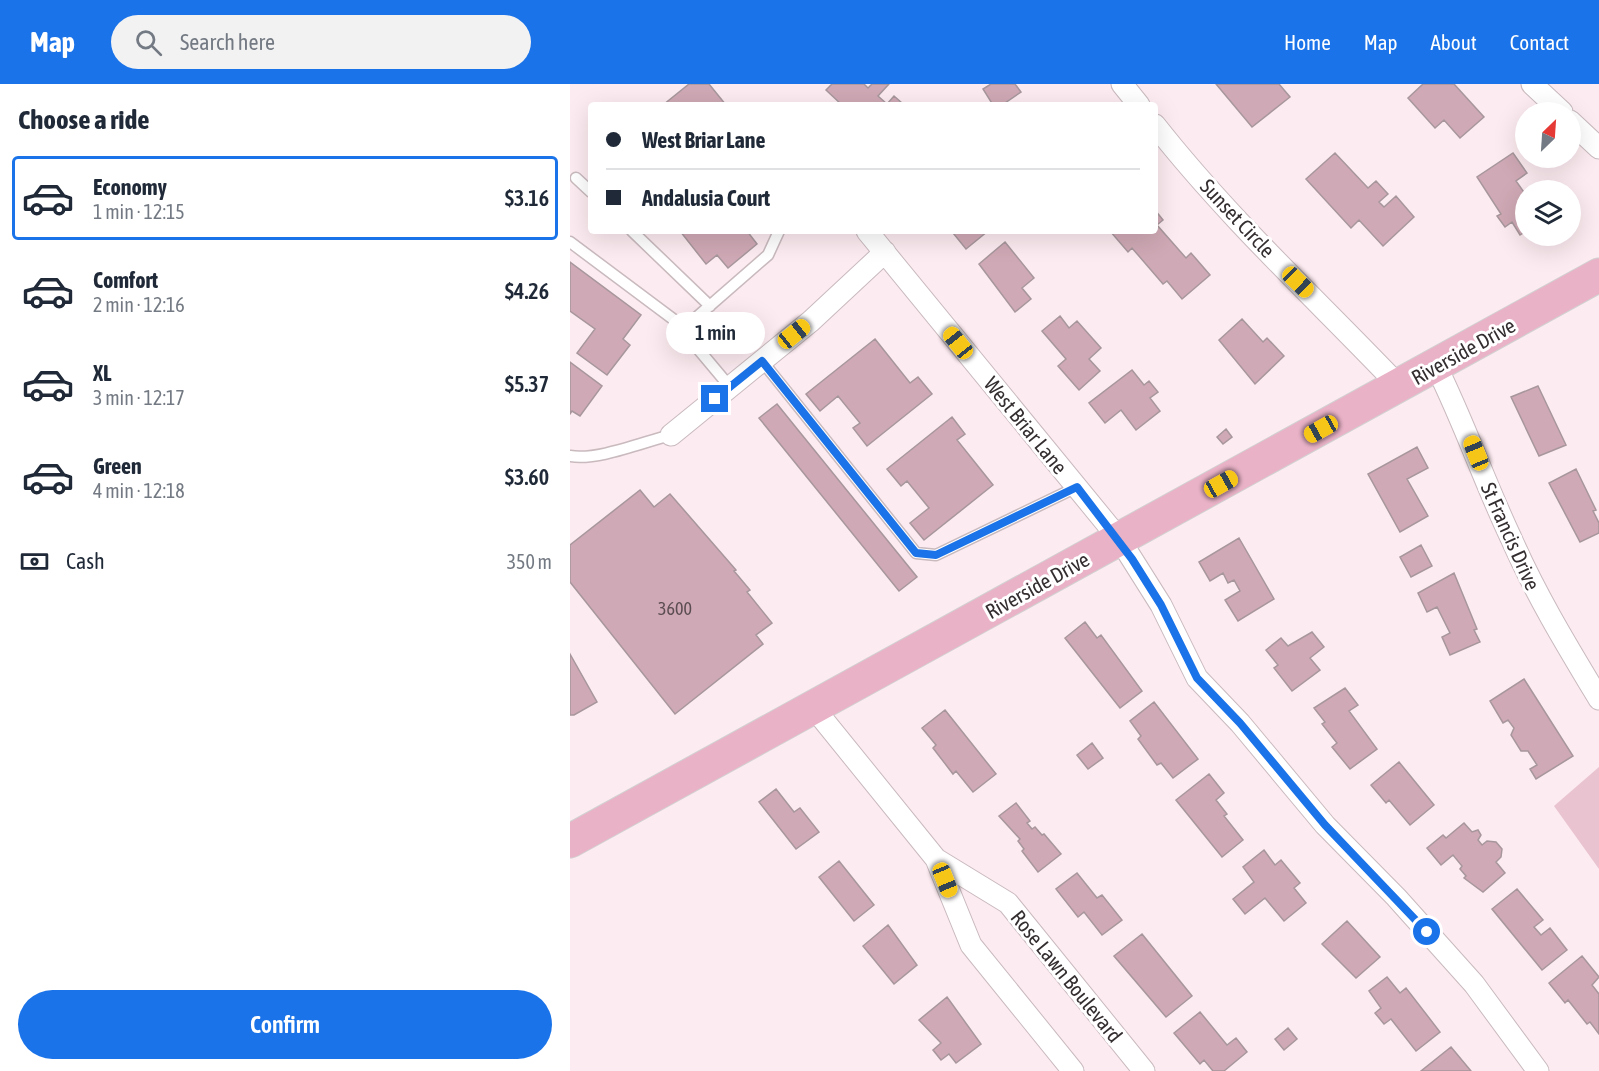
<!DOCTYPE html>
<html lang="en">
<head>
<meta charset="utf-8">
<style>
  :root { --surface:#fff; --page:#f2f2f3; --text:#1f2937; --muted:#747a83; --line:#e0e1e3; --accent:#1a73e8 }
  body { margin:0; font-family:"Asap Condensed",sans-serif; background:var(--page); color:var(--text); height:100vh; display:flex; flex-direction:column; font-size:22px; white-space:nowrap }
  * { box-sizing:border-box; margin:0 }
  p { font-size:20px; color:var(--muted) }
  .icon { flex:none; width:33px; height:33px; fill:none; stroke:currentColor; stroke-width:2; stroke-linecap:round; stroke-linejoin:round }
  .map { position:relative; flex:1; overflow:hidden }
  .sheet { display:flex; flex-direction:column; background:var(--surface); width:570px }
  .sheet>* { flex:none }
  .banner { position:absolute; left:18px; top:18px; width:570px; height:132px; border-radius:6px; box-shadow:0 6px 24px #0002; display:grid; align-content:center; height:132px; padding:0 18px; background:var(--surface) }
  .needle { width:39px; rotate:25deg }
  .tools { position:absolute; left:945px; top:18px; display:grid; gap:12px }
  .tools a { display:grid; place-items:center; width:66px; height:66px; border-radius:50%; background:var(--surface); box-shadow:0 6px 24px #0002; font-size:30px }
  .end { position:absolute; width:27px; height:27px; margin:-14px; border:8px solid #1a73e8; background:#fff; box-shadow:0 0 0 3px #fff }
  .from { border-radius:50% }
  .bubble { position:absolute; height:42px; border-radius:21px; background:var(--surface); box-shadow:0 6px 24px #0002; font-size:20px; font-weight:600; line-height:42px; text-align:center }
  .car { position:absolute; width:18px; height:36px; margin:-18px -9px; border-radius:8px; box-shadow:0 0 4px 2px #0007; background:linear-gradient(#f5c518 24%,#345 0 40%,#f5c518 0 76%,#345 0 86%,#f5c518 0) }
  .banner b { display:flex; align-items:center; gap:21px; height:57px; font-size:22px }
  .banner b+b { border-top:2px solid var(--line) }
  .banner i { width:15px; height:15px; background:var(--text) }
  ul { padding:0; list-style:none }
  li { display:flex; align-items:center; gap:18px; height:84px; margin:0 12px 9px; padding:0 6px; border:3px solid transparent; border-radius:6px }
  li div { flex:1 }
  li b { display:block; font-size:22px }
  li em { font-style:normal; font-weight:600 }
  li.active { border-color:var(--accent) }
  li>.icon { width:54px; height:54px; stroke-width:1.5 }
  h2 { padding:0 18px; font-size:27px; line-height:72px }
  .pay { display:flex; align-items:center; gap:15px; height:66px; padding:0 18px; font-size:22px }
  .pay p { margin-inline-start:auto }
  .button { display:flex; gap:12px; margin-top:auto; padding:12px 18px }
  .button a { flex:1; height:69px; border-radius:36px; background:var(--accent); color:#fff; font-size:24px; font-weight:600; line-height:69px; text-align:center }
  header { display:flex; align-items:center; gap:36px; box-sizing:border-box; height:84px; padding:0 30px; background:var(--accent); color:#fff }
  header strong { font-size:28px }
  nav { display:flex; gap:33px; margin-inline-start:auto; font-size:21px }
  .search { width:420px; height:54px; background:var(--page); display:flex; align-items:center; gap:15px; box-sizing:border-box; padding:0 21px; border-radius:33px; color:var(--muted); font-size:22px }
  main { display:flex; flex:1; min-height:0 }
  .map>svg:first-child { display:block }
  .green { fill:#e9c4d0 }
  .building { fill:#cfa9b5; stroke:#a7979c; stroke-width:1.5 }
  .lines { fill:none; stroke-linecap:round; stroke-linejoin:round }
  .lane-casing { stroke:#c9babe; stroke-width:13 }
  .street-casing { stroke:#c9babe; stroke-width:23 }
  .primary-casing { stroke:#d2d1d1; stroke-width:35 }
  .lane { stroke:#fff; stroke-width:10 }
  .street { stroke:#fff; stroke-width:21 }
  .primary { stroke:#e9b2c7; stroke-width:33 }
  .route { stroke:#1a73e8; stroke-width:8 }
  .labels { text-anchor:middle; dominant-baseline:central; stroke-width:6; stroke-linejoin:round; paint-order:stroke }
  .number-label { font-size:18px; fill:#5b4d51 }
  .street-label { font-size:21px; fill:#342e30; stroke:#fff }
</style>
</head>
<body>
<header>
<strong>Map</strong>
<div class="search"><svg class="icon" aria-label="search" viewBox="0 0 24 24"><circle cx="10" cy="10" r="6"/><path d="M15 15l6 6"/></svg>Search here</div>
<nav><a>Home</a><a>Map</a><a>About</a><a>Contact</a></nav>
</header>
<main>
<section class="sheet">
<h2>Choose a ride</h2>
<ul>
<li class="active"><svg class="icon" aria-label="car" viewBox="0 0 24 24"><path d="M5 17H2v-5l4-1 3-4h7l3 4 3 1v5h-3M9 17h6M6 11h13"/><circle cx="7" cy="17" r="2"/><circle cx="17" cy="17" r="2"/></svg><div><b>Economy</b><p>1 min · 12:15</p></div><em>$3.16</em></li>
<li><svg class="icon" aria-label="car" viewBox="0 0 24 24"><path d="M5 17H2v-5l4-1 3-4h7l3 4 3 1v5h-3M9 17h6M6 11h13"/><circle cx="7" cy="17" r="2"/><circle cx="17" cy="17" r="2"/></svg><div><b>Comfort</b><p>2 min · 12:16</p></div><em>$4.26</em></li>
<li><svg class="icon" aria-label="car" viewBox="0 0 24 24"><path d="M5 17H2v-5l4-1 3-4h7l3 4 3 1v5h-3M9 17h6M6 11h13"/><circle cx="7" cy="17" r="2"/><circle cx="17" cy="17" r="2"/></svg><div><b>XL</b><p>3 min · 12:17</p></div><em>$5.37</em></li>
<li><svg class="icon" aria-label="car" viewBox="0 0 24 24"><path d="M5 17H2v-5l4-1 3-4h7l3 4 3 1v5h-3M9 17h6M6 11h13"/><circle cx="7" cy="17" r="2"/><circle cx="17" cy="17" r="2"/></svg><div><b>Green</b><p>4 min · 12:18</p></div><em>$3.60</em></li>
</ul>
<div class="pay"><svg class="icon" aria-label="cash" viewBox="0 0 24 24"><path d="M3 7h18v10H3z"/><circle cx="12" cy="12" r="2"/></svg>Cash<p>350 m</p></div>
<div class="button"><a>Confirm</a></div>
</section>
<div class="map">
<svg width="1029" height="987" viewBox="0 0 1029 987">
  <rect width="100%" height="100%" fill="#fcebf0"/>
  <path class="green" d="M1029 683V785L984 722Z"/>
  <path class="building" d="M119 0H139L156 21H93Z
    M262 0H294L298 4 302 0H319L308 12 317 20 324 12 332 19 330 21H272L256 6Z
    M421 0H445L451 8 432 21H423L413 5Z
    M646 0H709L720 13 682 43Z
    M853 0H884L914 33 890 54 874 36 865 44 838 14Z
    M765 69 798 104 806 97 818 110 809 118 814 123 826 112 844 133 813 162 789 136 781 144 736 95Z
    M943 69 957 89 946 97 956 111V147L950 151 942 138 935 143 927 132 931 130 907 93Z
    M585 126 593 136 587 141 616 174 621 169 640 191 612 215 597 197 593 200 562 164 558 168 540 147H585Z
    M110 147H177L187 160 158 184 147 171 136 180Z
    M386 147H418L396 165 383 149Z
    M435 158 464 194 452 204 461 215 445 228 409 180Z
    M0 178 71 231 53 255 60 261 37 291 7 269 25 245 0 227Z
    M490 232 499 244 507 237 531 264 519 275 530 287 509 306 488 282 496 275 472 247Z
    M672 235 693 258 697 254 714 272 685 300 649 256Z
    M305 255 340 299 348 293 362 310 297 362 283 344 290 339 268 312 250 327 236 310Z
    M0 278 32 302 10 332 2 327 0 330Z
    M562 286 574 301 579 297 588 308 580 314 590 327 566 346 551 326 535 339 519 319Z
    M968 302 996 361 969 372 941 313Z
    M207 320 347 493 329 507 189 334Z
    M382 333 395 350 387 356 423 401 354 456 340 439 359 424 337 397 331 402 317 385Z
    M656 345 662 353 653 360 647 353Z
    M847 363 858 384 837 395 858 432 830 448 798 390Z
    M1006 385 1026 426 1023 427 1029 439V449L1010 458 979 399Z
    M70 406 84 423 100 410 166 486 164 487 180 506 177 508 202 539 186 551 193 560 105 630 0 498V461Z
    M669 454 704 515 668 537 655 516 670 507 664 496 658 499 653 489 640 497 629 478Z
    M851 461 862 482 841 493 830 473Z
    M884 489 907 545 904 546 910 558 880 571 872 553 880 549 867 523 857 528 848 509Z
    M515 538 527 554 531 551 572 607 550 624 495 554Z
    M742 548 754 563 740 574 750 586 722 607 704 584 708 581 696 566 711 554 718 562Z
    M0 570 27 618 4 631H0Z
    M954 595 1003 672 966 695 960 685 967 681 958 667H951L941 651 944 644 938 636 933 639 920 617Z
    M775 604 788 621 779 627 807 665 780 685 762 663 767 659 752 640 755 638 744 624Z
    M584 618 628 675 603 694 591 679 587 681 568 655 571 652 560 637Z
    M375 626 426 690 403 708 386 687 383 690 363 664 366 661 352 644Z
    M522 659 533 674 518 685 507 671Z
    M829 678 864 721 840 741 819 716 816 719 801 701Z
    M639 690 654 709 646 716 657 730 654 732 673 756 652 773 606 716Z
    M206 705 224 728 230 724 249 748 226 765 189 718Z
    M446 719 460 737 457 739 462 745 465 743 472 751 474 750 491 770 468 788 452 767 454 765 448 757 450 755 429 732Z
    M894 739 902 748 908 746 911 751 908 756 912 761 917 757 926 758 932 765 931 773 926 778 935 789 913 808 894 794 896 792 890 785 892 782 883 771 871 781 857 764 873 751 876 754Z
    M694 766 705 781 711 776 730 799 724 804 736 819 714 837 695 814 675 830 663 815 684 798 673 783Z
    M269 777 304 821 284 837 249 793Z
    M507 789 527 814 532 811 552 836 532 851 514 828 508 833 486 805Z
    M947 805 973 836 964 843 971 851 980 844 997 866 972 886 922 825Z
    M777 837 810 873 786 894 752 860Z
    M318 841 347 881 324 900 293 862Z
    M572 850 622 912 596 933 544 872Z
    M1012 872 1029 893 1022 901 1029 910V950L1020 938 1017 940 998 916 995 919 979 899Z
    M817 893 830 909 836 904 870 948 846 967 821 935 814 940 805 929 811 924 799 907Z
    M377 913 411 960 386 979 379 970 371 976 363 966 371 959 349 936Z
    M630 928 657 961 666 954 677 968 654 987H643L634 976 630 980 604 949Z
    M718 944 727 955 714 966 705 955Z
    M881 963 901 987H851Z"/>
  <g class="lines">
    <g class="lane-casing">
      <path id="lane" d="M6 94 21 108
        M62 147 140 222
        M0 158 103 235 160 303
        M112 246 198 171 209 147
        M192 277 346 469 366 471 507 403
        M0 372C27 377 73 358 101 351"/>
    </g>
    <g class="street-casing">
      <path id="street" d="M552 0 569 21
        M962 0 992 28
        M1000 37 1029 64
        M585 41C659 135 747 216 829 302
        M297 147 550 456 591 521 627 594 670 639 755 741 826 813 904 900 968 987
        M866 282C894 338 914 397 941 454 966 511 997 562 1029 615
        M101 351 241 237 315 168
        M243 623 366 775 438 819 574 987
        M366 775 401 861 503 987"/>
    </g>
    <g class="primary-casing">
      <path id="primary" d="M0 757 1029 191"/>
    </g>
    <use href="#lane" class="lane"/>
    <use href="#street" class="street"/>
    <use href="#primary" class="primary"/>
  </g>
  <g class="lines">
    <path class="route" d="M145 315 192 277 346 469 366 471 507 403 562 475 591 521 627 594 670 639 755 741 857 848"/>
  </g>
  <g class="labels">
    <g class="number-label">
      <text x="105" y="524">3600</text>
    </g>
    <g class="street-label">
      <text transform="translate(668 134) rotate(47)">Sunset Circle</text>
      <text transform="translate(893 267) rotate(-29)">Riverside Drive</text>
      <text transform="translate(456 341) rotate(51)">West Briar Lane</text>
      <text transform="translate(941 452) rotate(66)">St Francis Drive</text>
      <text transform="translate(467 501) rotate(-29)">Riverside Drive</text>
      <text transform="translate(497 892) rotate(51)">Rose Lawn Boulevard</text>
    </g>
  </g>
</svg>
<div class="tools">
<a><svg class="needle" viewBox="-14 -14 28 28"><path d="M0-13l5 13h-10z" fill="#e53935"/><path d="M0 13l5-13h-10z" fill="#747a83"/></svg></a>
<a><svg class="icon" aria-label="layers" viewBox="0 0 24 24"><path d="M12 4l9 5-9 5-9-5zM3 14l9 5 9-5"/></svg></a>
</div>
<i class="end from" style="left:857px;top:848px"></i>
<i class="end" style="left:145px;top:315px"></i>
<div class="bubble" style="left:96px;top:228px;width:99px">1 min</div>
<i class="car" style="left:728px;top:198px;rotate:134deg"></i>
<i class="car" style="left:224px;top:250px;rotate:51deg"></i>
<i class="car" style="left:388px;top:259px;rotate:321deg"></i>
<i class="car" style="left:751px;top:345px;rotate:241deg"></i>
<i class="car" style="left:906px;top:369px;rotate:338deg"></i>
<i class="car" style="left:651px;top:400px;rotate:61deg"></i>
<i class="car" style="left:375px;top:796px;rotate:158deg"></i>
<div class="banner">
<b><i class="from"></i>West Briar Lane</b>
<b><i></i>Andalusia Court</b>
</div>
</div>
</main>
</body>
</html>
